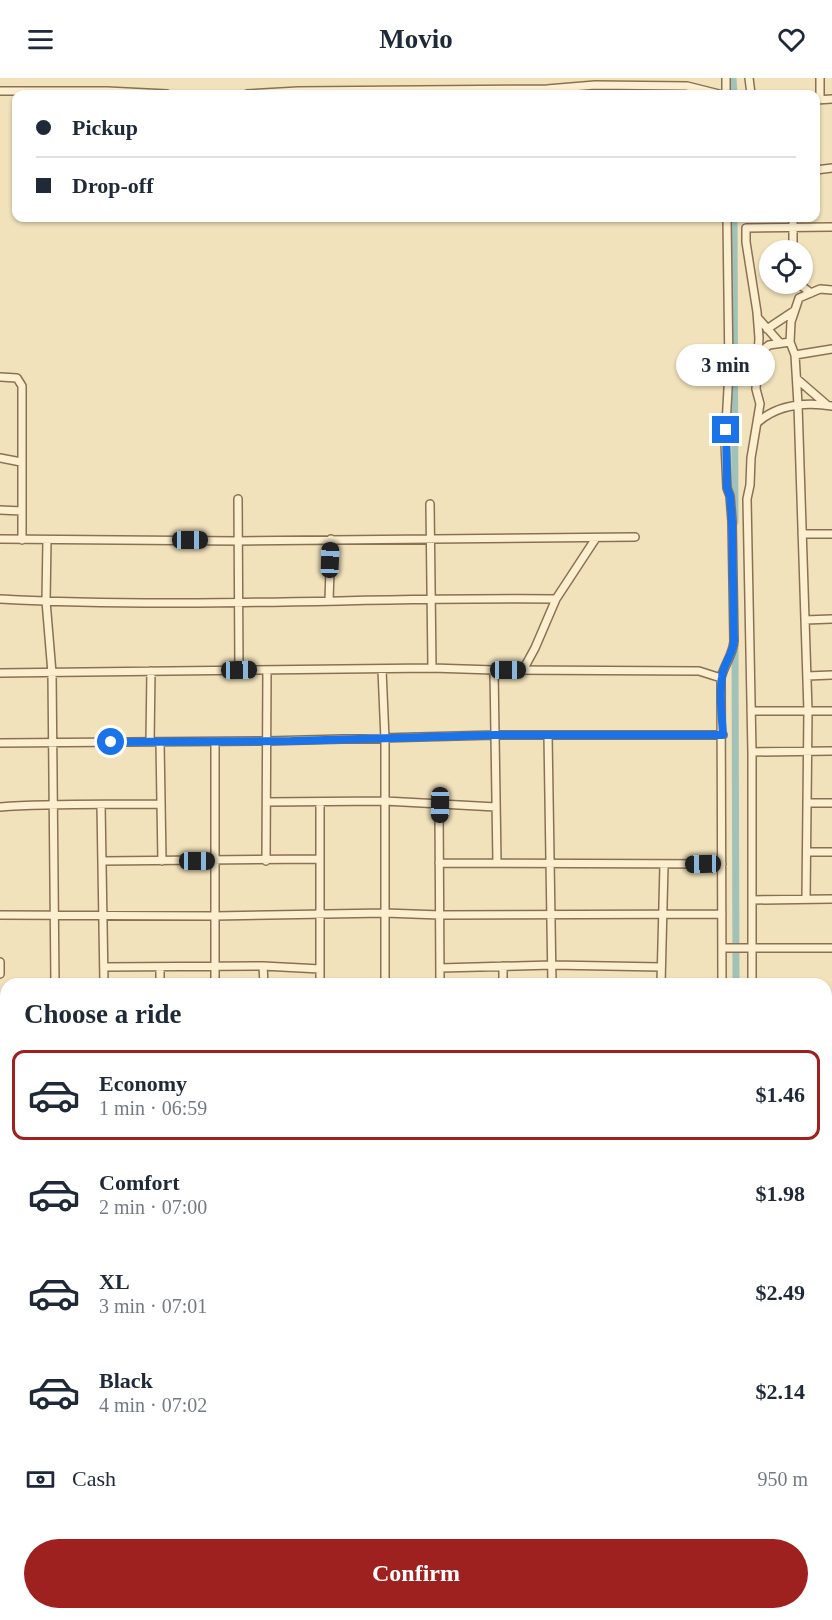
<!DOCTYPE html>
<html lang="en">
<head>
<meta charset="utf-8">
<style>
  :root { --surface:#fff; --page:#f2f2f3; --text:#1f2937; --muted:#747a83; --line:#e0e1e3; --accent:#9e201f }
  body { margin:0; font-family:Georgia,serif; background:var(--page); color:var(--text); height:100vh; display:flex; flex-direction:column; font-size:22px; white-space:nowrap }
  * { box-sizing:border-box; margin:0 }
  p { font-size:20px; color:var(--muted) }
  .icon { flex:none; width:33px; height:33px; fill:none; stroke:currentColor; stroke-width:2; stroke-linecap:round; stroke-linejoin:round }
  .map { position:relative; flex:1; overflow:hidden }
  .details { position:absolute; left:0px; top:900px; width:832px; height:642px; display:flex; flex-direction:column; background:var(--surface); border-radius:18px 18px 0 0; box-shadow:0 2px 4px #0004 }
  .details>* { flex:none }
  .guide { position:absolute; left:12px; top:12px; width:808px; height:132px; border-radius:12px; box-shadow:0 2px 4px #0004; display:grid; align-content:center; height:132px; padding:0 24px; background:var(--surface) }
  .buttons { position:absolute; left:759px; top:162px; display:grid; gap:12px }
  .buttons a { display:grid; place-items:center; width:54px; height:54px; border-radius:50%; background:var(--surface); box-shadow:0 2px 4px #0004; font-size:30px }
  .end { position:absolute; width:27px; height:27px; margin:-14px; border:8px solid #1a73e8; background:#fff; box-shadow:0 0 0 3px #fff }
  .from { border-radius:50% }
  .bubble { position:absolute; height:42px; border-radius:21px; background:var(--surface); box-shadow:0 2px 4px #0004; font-size:20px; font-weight:800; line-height:42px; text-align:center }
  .car { position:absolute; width:18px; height:36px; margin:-18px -9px; border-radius:8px; box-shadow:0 0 4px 2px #0007; background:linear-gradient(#222 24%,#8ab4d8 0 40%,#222 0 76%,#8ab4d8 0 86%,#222 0) }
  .guide b { display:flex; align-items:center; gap:21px; height:57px; font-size:22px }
  .guide b+b { border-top:2px solid var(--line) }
  .guide i { width:15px; height:15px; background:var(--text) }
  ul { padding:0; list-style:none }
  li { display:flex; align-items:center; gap:18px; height:90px; margin:0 12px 9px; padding:0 12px; border:3px solid transparent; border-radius:12px }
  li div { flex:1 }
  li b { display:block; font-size:22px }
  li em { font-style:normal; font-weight:800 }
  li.on { border-color:var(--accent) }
  li>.icon { width:54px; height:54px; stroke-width:1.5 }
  h2 { padding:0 24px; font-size:27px; line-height:72px }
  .pay { display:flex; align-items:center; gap:15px; height:66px; padding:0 24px; font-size:22px }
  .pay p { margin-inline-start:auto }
  .cta { display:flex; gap:12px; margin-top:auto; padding:12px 24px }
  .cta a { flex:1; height:69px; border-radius:36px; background:var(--accent); color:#fff; font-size:24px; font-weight:800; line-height:69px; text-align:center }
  header { display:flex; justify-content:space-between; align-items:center; height:78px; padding:0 24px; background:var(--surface); font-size:27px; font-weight:800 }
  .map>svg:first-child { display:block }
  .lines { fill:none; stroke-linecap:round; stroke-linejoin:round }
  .canal { stroke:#a0c2b8; stroke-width:7 }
  .minor-casing { stroke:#8a7154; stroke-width:10 }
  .minor { stroke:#fcefcf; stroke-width:7 }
  .route { stroke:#1a73e8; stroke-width:8 }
</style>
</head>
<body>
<header><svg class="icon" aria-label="menu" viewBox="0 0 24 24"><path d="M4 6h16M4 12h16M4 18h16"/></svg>Movio<svg class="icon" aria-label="heart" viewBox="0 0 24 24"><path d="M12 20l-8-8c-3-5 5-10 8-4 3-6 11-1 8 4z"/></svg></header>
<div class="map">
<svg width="832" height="1542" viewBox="0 0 832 1542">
  <rect width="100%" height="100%" fill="#f1e2bc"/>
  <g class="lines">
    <path class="canal" d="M733 0 734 16
      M734 140 735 444
      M735 567 736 906
      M738 1536V1542"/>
    <g class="minor-casing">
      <path id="minor" d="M749 0 751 16
        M820 0V21
        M0 13H107L167 16
        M247 16 298 13 547 11 595 7 687 8 719 16
        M726 16V0
        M816 22 832 21
        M816 92 832 90
        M793 172V140
        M799 206 811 215
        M758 240 780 265
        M767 251 794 233
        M759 275 769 267 790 264
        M795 277 832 271
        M0 299 17 300 22 308V462
        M797 301 827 327
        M757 345C778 326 805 324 832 328
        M0 380 21 384
        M238 421 239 592
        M430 426 432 590
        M0 432 22 433
        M802 456H832
        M0 461 238 463 635 459
        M47 462 46 523 52 595 55 906
        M0 521C185 531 371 519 556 521
        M329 523 331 461
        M805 542 832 541
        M382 592 385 661V906
        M494 592 497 785
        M523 592 535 570 556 521 596 460
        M0 595 432 590 494 592 699 593 721 600
        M807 598 832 597
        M751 633H832
        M548 657 552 906
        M150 664 151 593
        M160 664 162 783
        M0 665 267 663 495 657H723
        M752 674 832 673
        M267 724 385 723 496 729
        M320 724V906
        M807 725H832
        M101 727 104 906
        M439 727 440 906
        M0 729C53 725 106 727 160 726
        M807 774H832
        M102 783 320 781
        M266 783 267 592
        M439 785 722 786
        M806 821 808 633 798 327 795 277 790 264 791 244 799 220 820 211 832 212
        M752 822 832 821
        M0 837 215 838 385 835 440 837 722 836
        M722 870H832
        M0 884V896
        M263 888 264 906
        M104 889 263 888 320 891
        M160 889V906
        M440 890 552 887 661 889
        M215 906V664
        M503 906V888
        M661 906 664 787
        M722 906 721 600C724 587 733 577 734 563L732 443 730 418 727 410 725 365 729 293 727 140
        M752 906V674L747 421 750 407 751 380 760 326 756 311 759 260 757 234 746 164V150L832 149
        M826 926H832
        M0 946H6
        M826 970H832
        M0 998H6
        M826 1022H832
        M826 1074H832
        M826 1127H832
        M0 1211 3 1202 2 1053
        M826 1213H832
        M826 1260H832
        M0 1280H6
        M0 1334H6
        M826 1350 832 1349
        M0 1388H6
        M826 1398H832
        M826 1458H832
        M0 1494H6
        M826 1499H832
        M60 1536V1542
        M111 1536V1542
        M220 1536V1542
        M331 1536V1542
        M388 1536V1542
        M552 1536V1542
        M667 1536V1542
        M753 1536V1542
        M726 1542V1536"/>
    </g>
    <use href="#minor" class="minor"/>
  </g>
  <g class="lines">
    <path class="route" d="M111 664 291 663 495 657H723C722 639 719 618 722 599 723 586 733 577 734 563L732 443 730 418 727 410 726 352"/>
  </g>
</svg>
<div class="buttons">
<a><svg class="icon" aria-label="locate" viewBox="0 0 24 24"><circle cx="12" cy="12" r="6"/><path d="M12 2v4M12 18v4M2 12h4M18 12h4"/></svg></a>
</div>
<i class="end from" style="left:111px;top:664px"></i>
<i class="end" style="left:726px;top:352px"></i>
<div class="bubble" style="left:676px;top:266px;width:99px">3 min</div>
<i class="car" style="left:190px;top:462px;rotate:90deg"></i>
<i class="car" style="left:330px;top:482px;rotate:2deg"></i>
<i class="car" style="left:239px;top:592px;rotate:89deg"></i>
<i class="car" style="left:508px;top:592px;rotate:90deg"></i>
<i class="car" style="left:440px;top:727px;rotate:181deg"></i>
<i class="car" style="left:197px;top:783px;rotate:90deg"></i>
<i class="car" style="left:703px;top:786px;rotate:269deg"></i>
<div class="guide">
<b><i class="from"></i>Pickup</b>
<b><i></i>Drop-off</b>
</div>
<section class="details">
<h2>Choose a ride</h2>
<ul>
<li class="on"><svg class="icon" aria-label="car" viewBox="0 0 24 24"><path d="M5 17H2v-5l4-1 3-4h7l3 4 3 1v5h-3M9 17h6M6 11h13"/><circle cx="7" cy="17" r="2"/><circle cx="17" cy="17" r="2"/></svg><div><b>Economy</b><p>1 min · 06:59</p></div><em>$1.46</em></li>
<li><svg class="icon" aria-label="car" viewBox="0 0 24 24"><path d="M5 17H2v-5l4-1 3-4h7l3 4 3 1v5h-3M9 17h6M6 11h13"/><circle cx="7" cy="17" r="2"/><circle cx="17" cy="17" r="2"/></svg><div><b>Comfort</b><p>2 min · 07:00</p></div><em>$1.98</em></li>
<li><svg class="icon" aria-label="car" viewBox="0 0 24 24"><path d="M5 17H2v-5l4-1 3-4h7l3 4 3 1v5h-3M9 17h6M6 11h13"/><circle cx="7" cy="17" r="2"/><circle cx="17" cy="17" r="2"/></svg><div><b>XL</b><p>3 min · 07:01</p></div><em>$2.49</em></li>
<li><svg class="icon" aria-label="car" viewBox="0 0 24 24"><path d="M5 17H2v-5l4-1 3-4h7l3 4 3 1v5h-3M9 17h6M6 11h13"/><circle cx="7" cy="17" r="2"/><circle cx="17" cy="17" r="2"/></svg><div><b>Black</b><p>4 min · 07:02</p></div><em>$2.14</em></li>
</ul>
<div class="pay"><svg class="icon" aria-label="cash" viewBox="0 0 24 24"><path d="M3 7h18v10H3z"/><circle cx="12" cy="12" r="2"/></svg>Cash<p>950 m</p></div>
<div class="cta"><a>Confirm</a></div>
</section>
</div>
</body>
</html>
